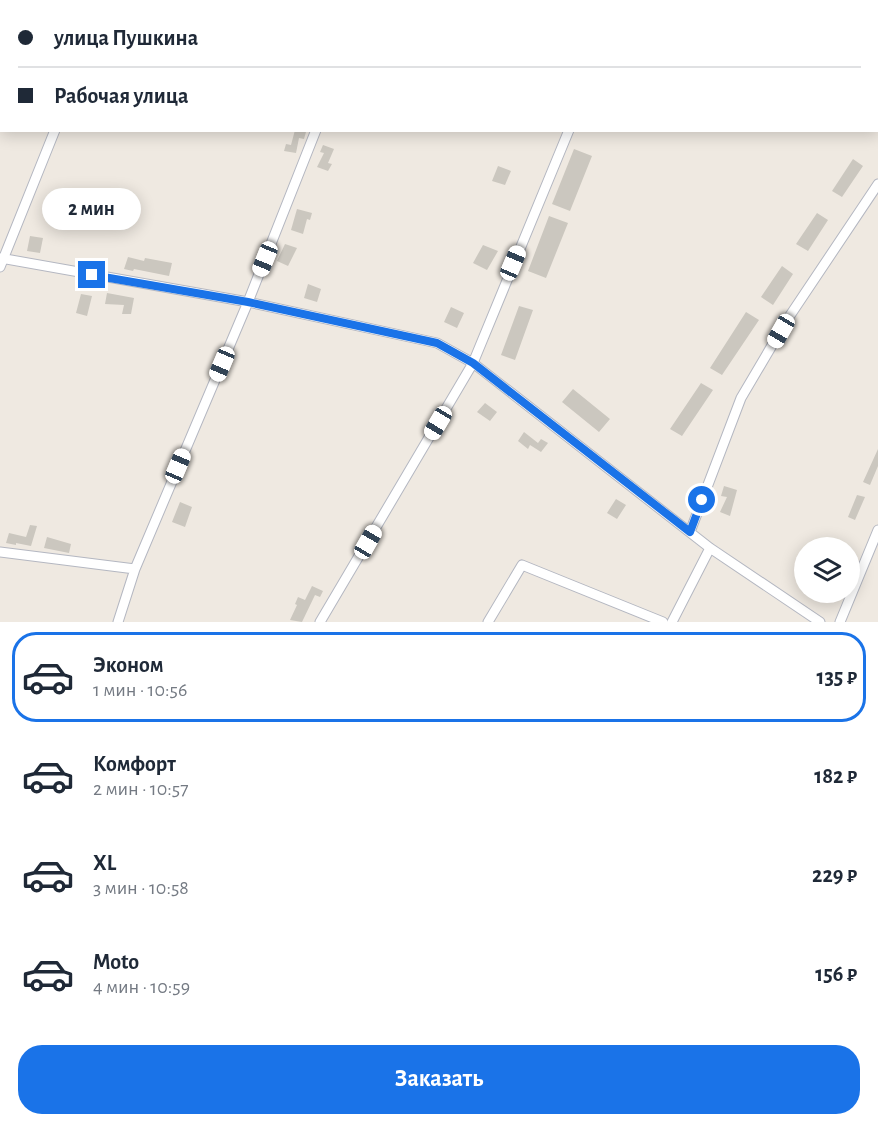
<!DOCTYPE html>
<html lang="ru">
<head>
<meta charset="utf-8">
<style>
  :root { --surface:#fff; --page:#f2f2f3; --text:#1f2937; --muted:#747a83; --line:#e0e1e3; --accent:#1a73e8 }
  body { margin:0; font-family:"Alegreya Sans",sans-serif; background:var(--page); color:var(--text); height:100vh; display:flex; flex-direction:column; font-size:22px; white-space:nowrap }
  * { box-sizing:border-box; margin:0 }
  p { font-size:20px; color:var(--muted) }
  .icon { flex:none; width:33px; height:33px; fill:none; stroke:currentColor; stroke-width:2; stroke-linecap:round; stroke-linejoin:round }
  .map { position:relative; height:622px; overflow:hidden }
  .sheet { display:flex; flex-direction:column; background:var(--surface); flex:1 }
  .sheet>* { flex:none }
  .hud { position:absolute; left:0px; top:0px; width:879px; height:132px; box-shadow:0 3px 15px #0003; display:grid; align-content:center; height:132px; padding:0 18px; background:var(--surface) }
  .fabs { position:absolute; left:794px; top:537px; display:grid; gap:12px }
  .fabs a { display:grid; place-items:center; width:66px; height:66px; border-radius:50%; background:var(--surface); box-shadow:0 3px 15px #0003; font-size:30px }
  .end { position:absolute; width:27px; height:27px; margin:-14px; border:8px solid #1a73e8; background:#fff; box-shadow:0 0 0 3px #fff }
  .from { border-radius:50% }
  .bubble { position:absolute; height:42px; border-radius:21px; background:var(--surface); box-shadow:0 3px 15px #0003; font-size:20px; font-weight:700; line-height:42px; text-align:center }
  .car { position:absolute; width:18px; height:36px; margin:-18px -9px; border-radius:8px; box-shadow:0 0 4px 2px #0007; background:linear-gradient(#fff 24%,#345 0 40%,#fff 0 76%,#345 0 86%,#fff 0) }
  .hud b { display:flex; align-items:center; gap:21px; height:57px; font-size:22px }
  .hud b+b { border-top:2px solid var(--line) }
  .hud i { width:15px; height:15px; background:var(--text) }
  ul { padding:10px 0 0; list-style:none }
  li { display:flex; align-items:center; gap:18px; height:90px; margin:0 12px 9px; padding:0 6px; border:3px solid transparent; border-radius:24px }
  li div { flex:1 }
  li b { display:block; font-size:22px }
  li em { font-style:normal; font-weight:700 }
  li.current { border-color:var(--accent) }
  li>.icon { width:54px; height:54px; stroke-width:1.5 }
  .button { display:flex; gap:12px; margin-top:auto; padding:12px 18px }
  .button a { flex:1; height:69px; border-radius:24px; background:var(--accent); color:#fff; font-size:24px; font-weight:700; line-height:69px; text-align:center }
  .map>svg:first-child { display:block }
  .building { fill:#cbc7bf }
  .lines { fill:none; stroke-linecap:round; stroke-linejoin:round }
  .street-casing { stroke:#b4b7c1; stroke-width:11 }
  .street { stroke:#fff; stroke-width:9 }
  .route { stroke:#1a73e8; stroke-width:8 }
</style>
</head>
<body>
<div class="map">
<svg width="878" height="622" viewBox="0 0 878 622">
  <rect width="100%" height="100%" fill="#efe9e1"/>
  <path class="building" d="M295 130 306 132 304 139 299 138 296 153 284 151 286 144 291 145Z
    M323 145 334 149 328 163 332 164 328 171 317 167 324 153 320 152Z
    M574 149 592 156 570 211 552 204Z
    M853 159 863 166 842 197 832 191Z
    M498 166 511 171 505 185 492 181Z
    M297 209 312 213 310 220 307 219 303 234 291 230Z
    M817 213 828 220 808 251 796 244Z
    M549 216 568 223 546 278 528 271Z
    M30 236 43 238 40 253 27 251Z
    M285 244 297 248 288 266 277 261Z
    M483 245 498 251 487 270 473 263Z
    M128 257 144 261 145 258 172 263 169 276 134 269 133 271 124 269Z
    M782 266 793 274 773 305 761 297Z
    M308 284 321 289 317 302 304 298Z
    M107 293 134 298 131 314H122L124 305 105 304Z
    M81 294 92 296 87 316 76 313Z
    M519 306 533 310 515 360 501 355Z
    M451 307 464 313 457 328 444 322Z
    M746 312 759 320 722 375 710 368Z
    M701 383 713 390 682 436 670 429Z
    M573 389 610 419 599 432 562 402Z
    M485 403 497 412 490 421 477 412Z
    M524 432 538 443 541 439 548 443 541 452 530 445 528 449 518 441Z
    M878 449V466L870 485 863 482Z
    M724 486 737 490 730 516 720 512 727 497 721 496Z
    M857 495 865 497 855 520 848 517Z
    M616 499 626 505 617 519 607 513Z
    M180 502 192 507 185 527 172 522Z
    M30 525 37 526 31 546 16 543V545L6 543 9 533 26 537Z
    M47 537 71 544 69 553 44 548Z
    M312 586 323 591 320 597 315 595 302 622 290 620 297 605 295 604 298 597 305 600Z"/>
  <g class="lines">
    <g class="street-casing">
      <path id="street" d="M271 0 279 2
        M107 2 108 0
        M366 2 367 0
        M613 2V0
        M0 258 248 302 437 343 473 363 710 548 820 622
        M0 267 55 130
        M690 532 741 398 787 320 878 184
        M0 552 135 569
        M118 622 135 569 248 302 316 130
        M320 622 473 363 569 130
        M488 622 522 565 663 622
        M672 622 710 548
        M840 622 878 530"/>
    </g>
    <use href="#street" class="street"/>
  </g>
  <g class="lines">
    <path class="route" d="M92 275 248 302 437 343 473 363 690 532 702 500"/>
  </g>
</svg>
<div class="fabs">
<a><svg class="icon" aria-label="layers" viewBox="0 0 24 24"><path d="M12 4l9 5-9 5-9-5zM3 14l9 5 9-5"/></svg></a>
</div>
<i class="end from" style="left:702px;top:500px"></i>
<i class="end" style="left:92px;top:275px"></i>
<div class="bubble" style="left:42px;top:188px;width:99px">2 мин</div>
<i class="car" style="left:265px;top:259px;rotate:202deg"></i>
<i class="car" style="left:513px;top:263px;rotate:23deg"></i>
<i class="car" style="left:781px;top:331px;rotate:210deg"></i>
<i class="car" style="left:222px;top:364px;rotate:203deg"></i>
<i class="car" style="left:438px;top:423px;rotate:211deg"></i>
<i class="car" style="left:178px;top:466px;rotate:23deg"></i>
<i class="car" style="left:368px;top:542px;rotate:30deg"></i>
<div class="hud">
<b><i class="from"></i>улица Пушкина</b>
<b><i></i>Рабочая улица</b>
</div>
</div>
<section class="sheet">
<ul>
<li class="current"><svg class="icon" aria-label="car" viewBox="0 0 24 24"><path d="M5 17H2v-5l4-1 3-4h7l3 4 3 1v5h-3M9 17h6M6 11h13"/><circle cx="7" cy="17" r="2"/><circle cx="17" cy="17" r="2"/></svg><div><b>Эконом</b><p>1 мин · 10:56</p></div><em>135 ₽</em></li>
<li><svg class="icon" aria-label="car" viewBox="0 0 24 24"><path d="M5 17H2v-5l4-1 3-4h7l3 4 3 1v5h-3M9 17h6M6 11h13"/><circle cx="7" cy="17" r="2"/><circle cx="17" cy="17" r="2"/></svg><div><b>Комфорт</b><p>2 мин · 10:57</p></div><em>182 ₽</em></li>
<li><svg class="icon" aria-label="car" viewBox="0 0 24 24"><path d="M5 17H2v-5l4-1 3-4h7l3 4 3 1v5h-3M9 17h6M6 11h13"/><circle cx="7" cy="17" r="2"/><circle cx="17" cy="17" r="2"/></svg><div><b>XL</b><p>3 мин · 10:58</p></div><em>229 ₽</em></li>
<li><svg class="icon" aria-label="car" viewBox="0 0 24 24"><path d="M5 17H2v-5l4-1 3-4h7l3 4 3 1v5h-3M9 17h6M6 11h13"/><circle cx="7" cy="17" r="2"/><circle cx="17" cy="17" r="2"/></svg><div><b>Moto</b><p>4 мин · 10:59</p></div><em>156 ₽</em></li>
</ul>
<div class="button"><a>Заказать</a></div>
</section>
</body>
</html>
